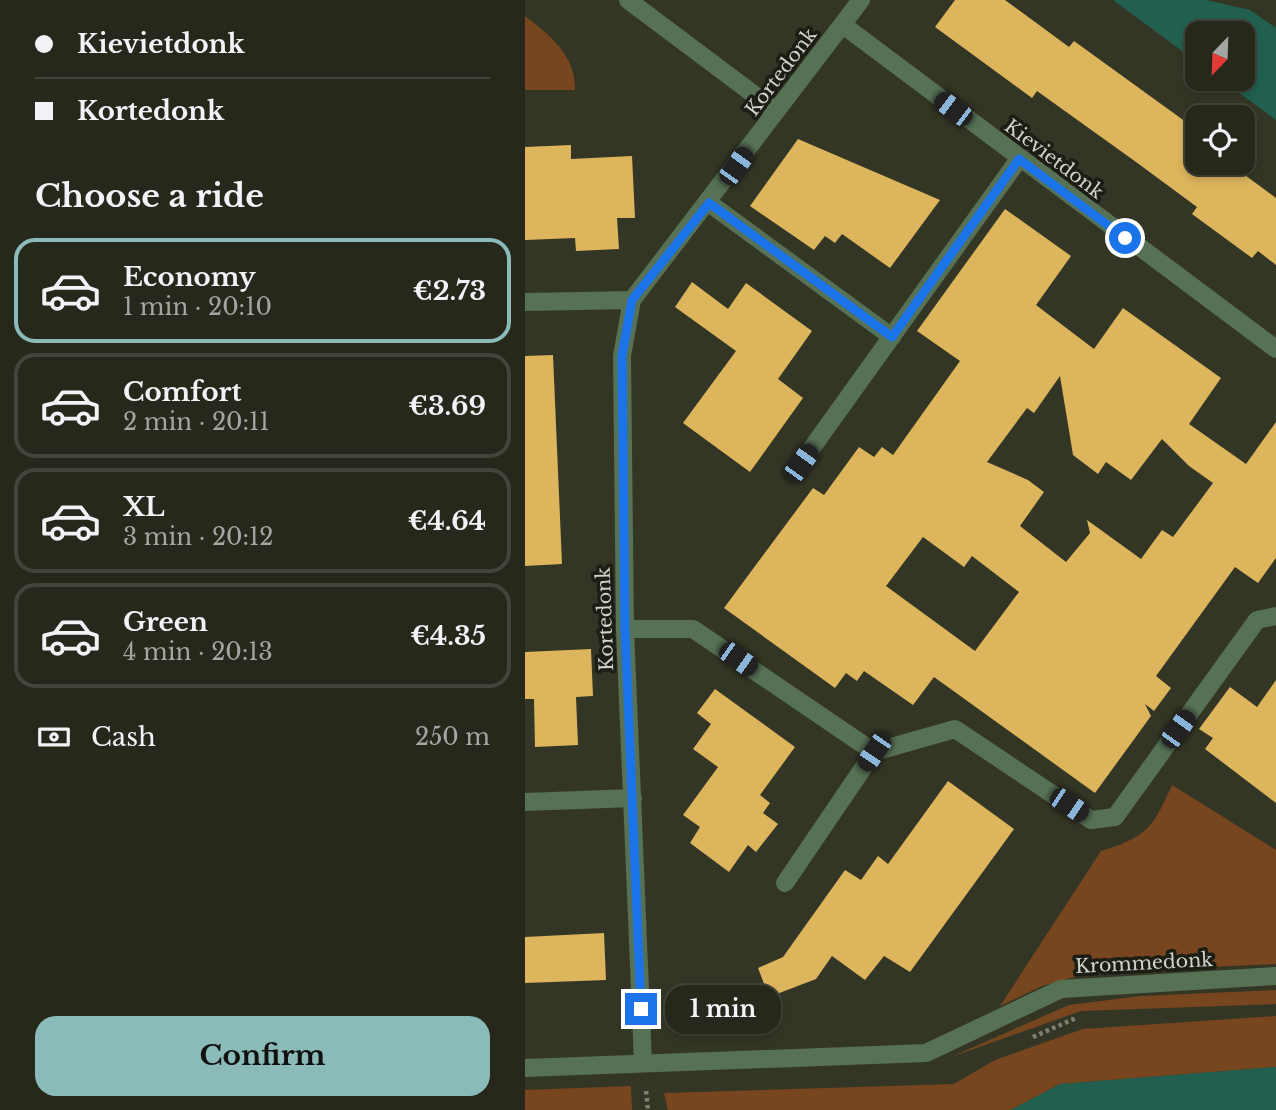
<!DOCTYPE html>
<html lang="en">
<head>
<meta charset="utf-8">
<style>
  :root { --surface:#27281c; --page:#333429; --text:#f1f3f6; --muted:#a4a6a3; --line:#43443b; --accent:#8bbbb9 }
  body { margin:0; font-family:"Libre Baskerville",serif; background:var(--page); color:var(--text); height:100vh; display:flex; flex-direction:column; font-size:26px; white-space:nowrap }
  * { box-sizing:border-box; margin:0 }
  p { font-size:23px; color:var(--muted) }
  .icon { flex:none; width:38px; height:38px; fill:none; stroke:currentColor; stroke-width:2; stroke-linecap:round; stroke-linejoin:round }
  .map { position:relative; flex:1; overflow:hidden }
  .sheet { display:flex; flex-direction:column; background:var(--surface); width:525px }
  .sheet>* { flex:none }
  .top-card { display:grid; align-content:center; height:154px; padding:0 35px; background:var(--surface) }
  .needle { width:46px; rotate:203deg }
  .tools { position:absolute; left:660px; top:21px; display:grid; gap:14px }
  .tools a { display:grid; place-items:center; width:70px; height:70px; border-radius:14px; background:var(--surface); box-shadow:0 4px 10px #0003,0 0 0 2px var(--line); font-size:35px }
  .end { position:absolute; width:32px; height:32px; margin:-16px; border:9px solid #1a73e8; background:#fff; box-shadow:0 0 0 4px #fff }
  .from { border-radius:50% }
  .bubble { position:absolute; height:49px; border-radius:21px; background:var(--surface); box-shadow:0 4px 10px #0003,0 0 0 2px var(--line); font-size:23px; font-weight:700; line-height:49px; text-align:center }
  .car { position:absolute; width:21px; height:42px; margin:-21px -10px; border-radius:9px; box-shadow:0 0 5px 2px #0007; background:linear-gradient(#222 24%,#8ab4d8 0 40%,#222 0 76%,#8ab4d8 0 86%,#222 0) }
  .top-card b { display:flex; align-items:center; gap:24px; height:66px; font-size:26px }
  .top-card b+b { border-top:2px solid var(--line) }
  .top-card i { width:18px; height:18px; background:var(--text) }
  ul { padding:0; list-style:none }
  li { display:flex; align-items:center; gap:21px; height:105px; margin:0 14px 10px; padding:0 21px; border:4px solid var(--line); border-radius:21px }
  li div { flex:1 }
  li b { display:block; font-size:26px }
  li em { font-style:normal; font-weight:700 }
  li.on { border-color:var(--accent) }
  li>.icon { width:63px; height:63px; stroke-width:1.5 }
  h2 { padding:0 35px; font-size:32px; line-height:84px }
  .pay { display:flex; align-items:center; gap:18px; height:77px; padding:0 35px; font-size:26px }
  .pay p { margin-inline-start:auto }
  .action { display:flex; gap:14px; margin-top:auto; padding:14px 35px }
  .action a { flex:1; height:80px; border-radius:21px; background:var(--accent); color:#111; font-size:28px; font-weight:700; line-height:80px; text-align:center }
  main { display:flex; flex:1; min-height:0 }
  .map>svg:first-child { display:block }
  .green { fill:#78461e }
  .water { fill:#21604f }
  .building { fill:#ddb55d; fill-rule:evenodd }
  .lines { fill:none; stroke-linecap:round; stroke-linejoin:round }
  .path { stroke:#7f8172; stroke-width:4.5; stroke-dasharray:3.5 3.5; stroke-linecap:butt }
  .minor { stroke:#577155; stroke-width:18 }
  .route { stroke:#1a73e8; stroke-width:9 }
  .labels { text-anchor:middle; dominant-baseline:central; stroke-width:7; stroke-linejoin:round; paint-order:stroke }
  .street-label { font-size:19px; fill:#d1d3c8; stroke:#1c1d15 }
</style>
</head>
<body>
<main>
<section class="sheet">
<div class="top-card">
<b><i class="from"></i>Kievietdonk</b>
<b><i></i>Kortedonk</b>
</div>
<h2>Choose a ride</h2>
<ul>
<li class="on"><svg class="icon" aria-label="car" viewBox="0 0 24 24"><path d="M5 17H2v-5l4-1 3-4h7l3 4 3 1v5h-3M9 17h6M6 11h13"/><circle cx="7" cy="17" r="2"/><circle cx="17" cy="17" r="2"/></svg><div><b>Economy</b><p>1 min · 20:10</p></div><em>€2.73</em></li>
<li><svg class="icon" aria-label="car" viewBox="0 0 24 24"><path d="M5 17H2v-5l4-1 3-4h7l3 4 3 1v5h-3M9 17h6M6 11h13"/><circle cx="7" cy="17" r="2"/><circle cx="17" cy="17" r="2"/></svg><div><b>Comfort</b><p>2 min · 20:11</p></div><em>€3.69</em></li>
<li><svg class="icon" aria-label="car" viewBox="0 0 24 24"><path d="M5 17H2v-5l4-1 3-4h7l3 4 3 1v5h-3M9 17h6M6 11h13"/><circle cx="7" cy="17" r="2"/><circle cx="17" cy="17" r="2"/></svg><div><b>XL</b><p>3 min · 20:12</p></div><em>€4.64</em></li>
<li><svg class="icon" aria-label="car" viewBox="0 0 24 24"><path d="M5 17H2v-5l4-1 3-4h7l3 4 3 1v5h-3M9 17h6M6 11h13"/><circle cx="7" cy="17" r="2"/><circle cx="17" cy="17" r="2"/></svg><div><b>Green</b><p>4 min · 20:13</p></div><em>€4.35</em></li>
</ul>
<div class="pay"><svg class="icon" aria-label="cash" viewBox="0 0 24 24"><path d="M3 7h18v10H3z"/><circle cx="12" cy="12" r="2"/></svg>Cash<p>250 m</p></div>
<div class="action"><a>Confirm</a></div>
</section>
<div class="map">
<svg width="751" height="1110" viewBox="0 0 751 1110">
  <rect width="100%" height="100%" fill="#343625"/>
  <path class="green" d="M0 16C25 35 51 56 50 90H0Z
    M647 785 751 850V964L567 972 517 986 475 1006 576 851C622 837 628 828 647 785Z
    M751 990V1004L556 1011 426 1057 544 1005 616 996Z
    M751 1016V1067L535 1084 486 1110H143L139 1093 429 1084 470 1060 558 1029Z
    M106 1086 107 1110H0V1090Z"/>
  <path class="water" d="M588 0H681L725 10 751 28V120L695 79H718V33H672V62Z
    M751 1067V1110H486L535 1084Z"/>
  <path class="building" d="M430 0H480L544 47 549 41 672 130V163H712L713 170 751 198V265L733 251 727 258 667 214 672 207 611 162 512 91 507 98 410 27Z
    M273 139 415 200 365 268 317 234 310 243 300 236 289 250 225 206Z
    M46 145V159L107 156 110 218H92L94 249 51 251 50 238 0 240V147Z
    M480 209 546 256 511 305 569 349 598 308 696 378 664 424 721 464 751 422V558L733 583 710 567 631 676 646 688 629 711 620 704 626 716 570 793 409 677 388 705 339 671 332 681 321 673 310 688 199 608 288 488 299 495 334 447 349 457 357 447 368 455 435 361 392 331ZM535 376 548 455 573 474 581 462 606 480 637 439 664 466 688 483 648 537 637 530 616 559 562 520 565 533 541 562 495 526 519 492 503 480 462 462 502 408 509 413ZM398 537 439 567 447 556 494 592 450 651 361 586Z
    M167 282 203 309 221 283 287 331 253 379 278 398 225 472 158 423 211 351 150 307Z
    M28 355 37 564 0 566V356Z
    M66 649 68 696 51 697 53 745 10 747 9 699H0V652Z
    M751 680V803L680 749 688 738 674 729 705 687 732 707Z
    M190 689 270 747 235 795 245 803 238 813 253 824 231 852 223 845 204 872 165 843 175 827 158 815 193 767 168 749 186 724 172 713Z
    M423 781 489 829 385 972 359 956 340 980 307 956 291 979 244 997 233 968 258 957 320 870 336 880 353 856 363 864Z
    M79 933 81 980 0 983V937Z"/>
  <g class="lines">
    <path class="path" d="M508 1037 551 1018
      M121 1091 123 1110"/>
    <path class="minor" d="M103 0 251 111
      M318 25 751 349
      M184 203 367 337
      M0 302 107 300
      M276 463 494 159
      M100 629H168L349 752 430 729 566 820 590 817 732 620 751 616
      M0 802 108 798
      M260 883 349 752
      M118 1062 100 629 97 356 107 300 336 0
      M0 1068 401 1053 536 989 751 976"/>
  </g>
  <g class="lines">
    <path class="route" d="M116 1009 100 629 97 356 107 300 184 203 367 337 494 159 600 238"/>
  </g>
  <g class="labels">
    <g class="street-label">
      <text transform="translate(256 72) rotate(-53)">Kortedonk</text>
      <text transform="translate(529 159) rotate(37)">Kievietdonk</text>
      <text transform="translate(80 619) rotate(-92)">Kortedonk</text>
      <text transform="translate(619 963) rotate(-3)">Krommedonk</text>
    </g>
  </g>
</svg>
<div class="tools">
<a><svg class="needle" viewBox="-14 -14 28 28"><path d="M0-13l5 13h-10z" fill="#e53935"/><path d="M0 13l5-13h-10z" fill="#a4a6a3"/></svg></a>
<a><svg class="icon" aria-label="locate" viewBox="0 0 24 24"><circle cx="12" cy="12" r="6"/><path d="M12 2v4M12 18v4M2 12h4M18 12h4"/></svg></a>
</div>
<i class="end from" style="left:600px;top:238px"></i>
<i class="end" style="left:116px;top:1009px"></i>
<div class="bubble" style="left:140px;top:985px;width:116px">1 min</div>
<i class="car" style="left:428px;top:109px;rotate:307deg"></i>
<i class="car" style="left:211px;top:166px;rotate:36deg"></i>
<i class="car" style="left:276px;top:463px;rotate:36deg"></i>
<i class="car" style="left:213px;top:659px;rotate:125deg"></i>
<i class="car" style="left:653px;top:729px;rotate:36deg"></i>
<i class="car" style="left:349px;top:752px;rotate:214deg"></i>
<i class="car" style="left:544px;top:805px;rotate:124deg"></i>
</div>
</main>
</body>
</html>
